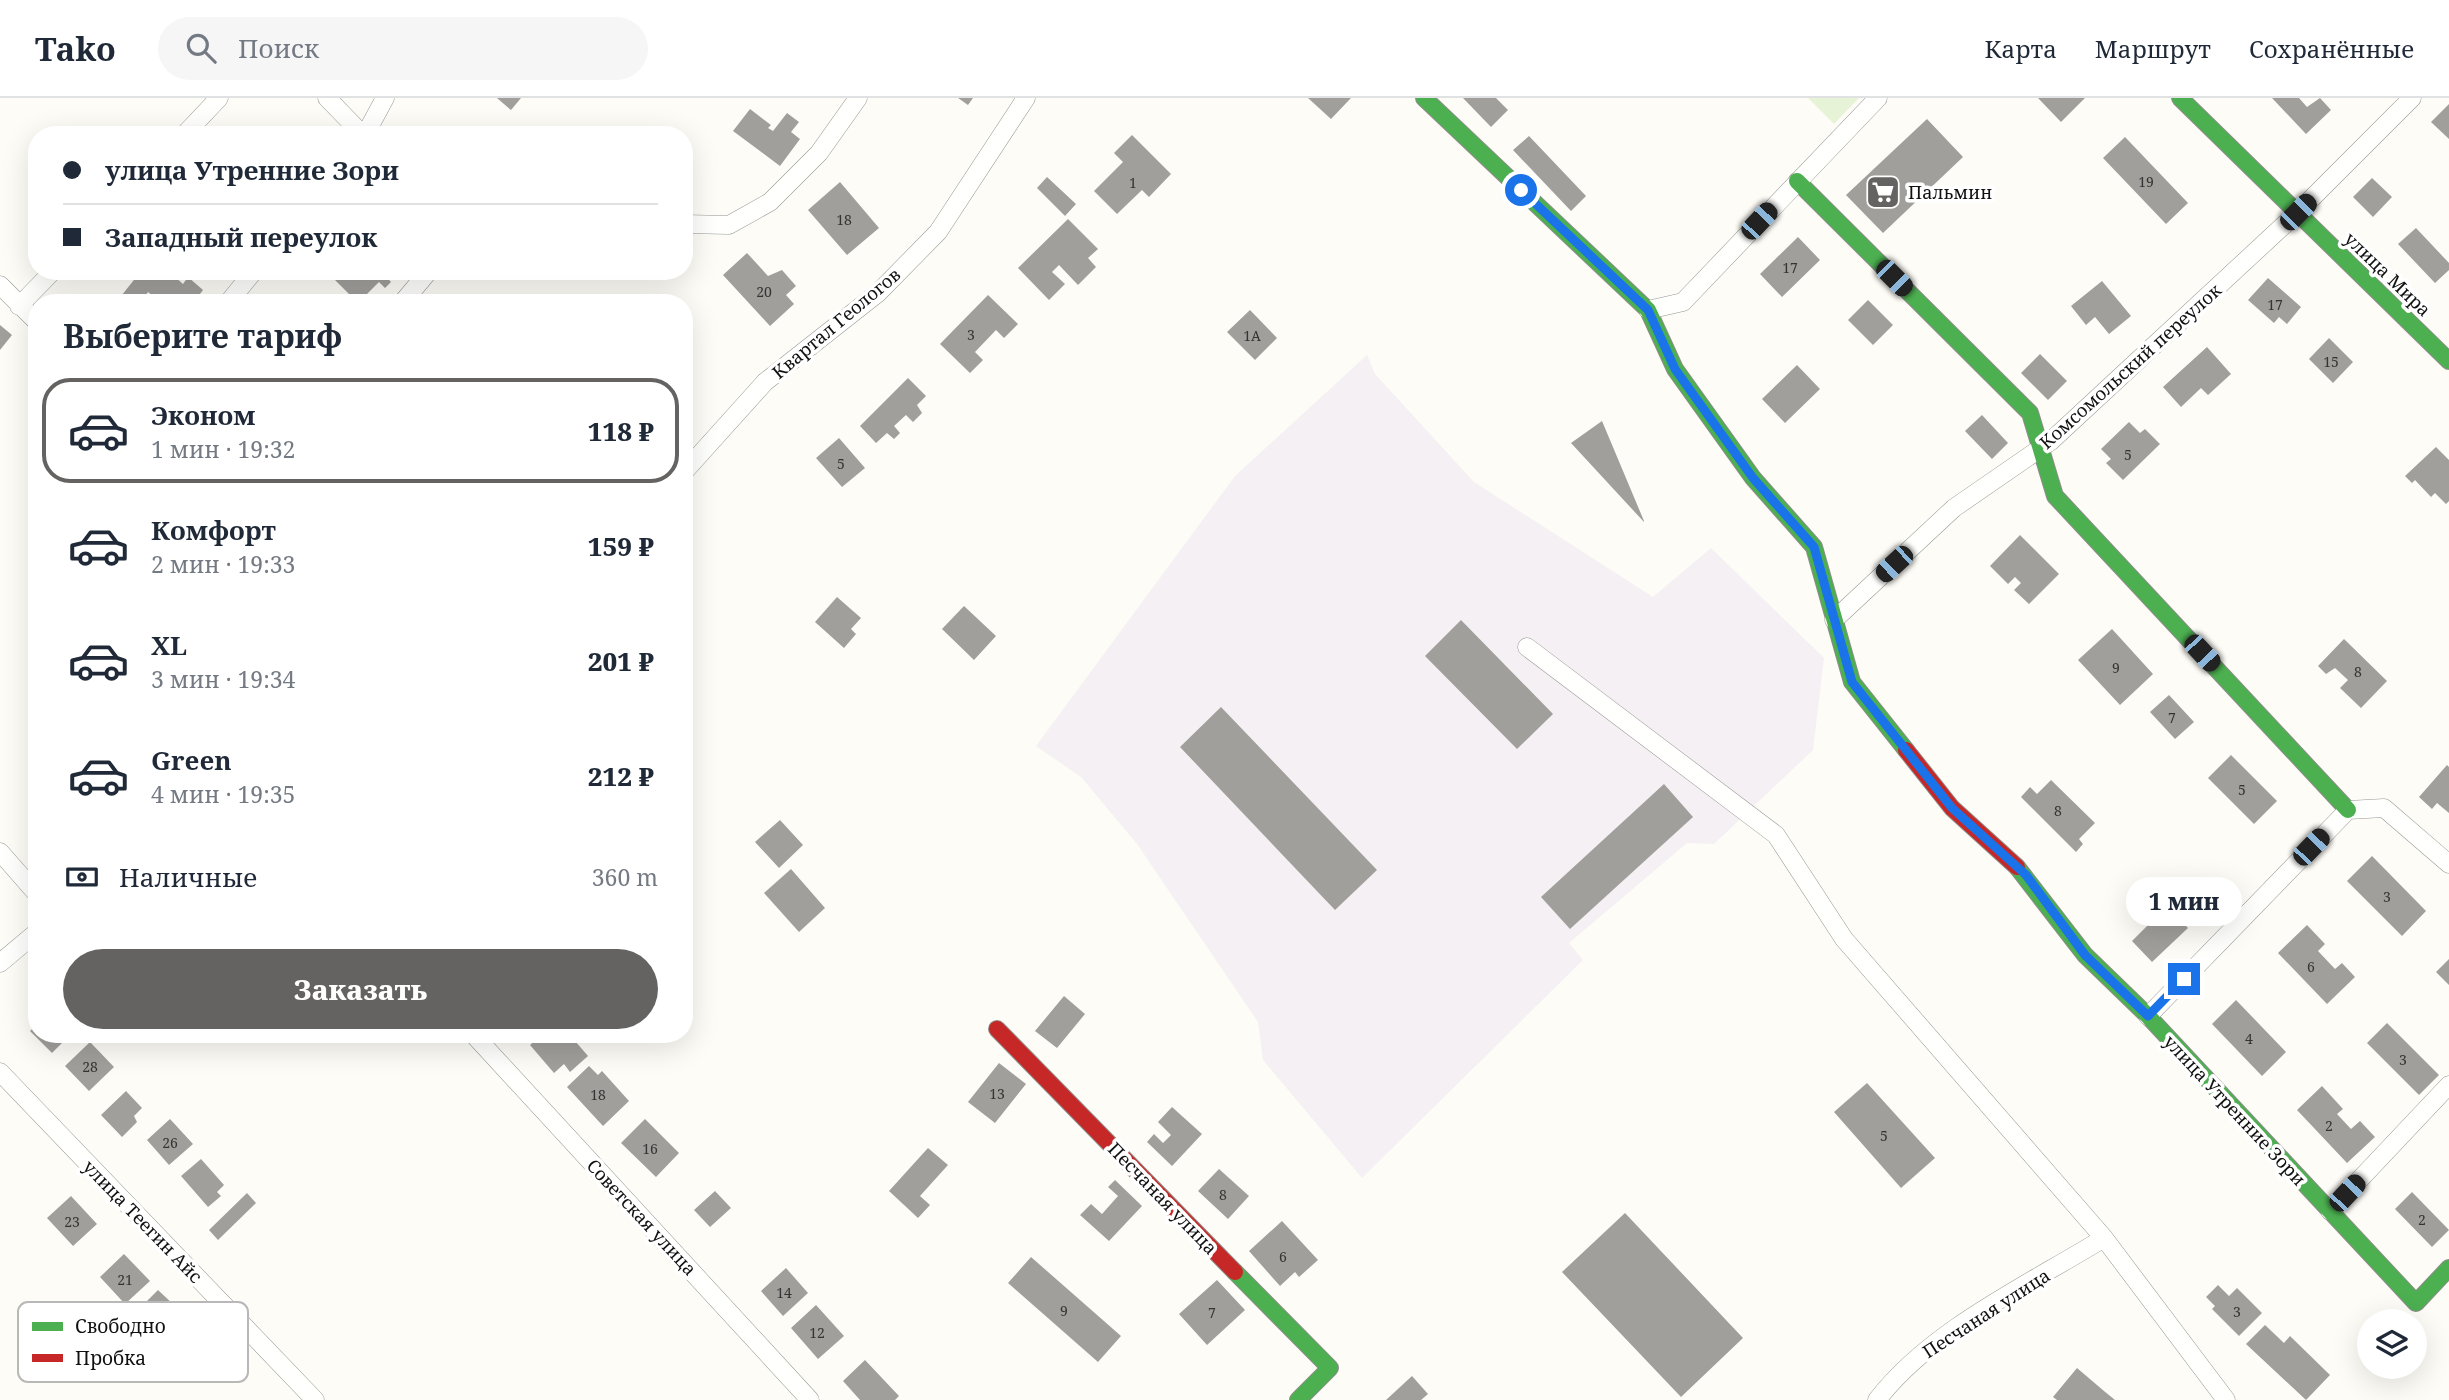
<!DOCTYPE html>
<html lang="ru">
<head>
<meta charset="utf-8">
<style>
  :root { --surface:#fff; --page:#f6f6f7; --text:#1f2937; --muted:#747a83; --line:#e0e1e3; --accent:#646362 }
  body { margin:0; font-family:"Noto Serif",serif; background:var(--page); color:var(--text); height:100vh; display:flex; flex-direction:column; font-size:26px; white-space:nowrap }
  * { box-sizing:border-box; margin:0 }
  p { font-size:23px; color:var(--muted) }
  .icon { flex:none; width:38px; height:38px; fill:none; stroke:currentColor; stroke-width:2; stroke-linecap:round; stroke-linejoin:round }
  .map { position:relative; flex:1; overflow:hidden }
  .side { position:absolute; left:28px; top:196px; width:665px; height:749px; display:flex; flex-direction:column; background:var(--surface); border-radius:28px; box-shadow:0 7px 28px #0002 }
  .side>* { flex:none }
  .top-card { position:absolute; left:28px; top:28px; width:665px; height:154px; border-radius:28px; box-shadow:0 7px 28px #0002; display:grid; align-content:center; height:154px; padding:0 35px; background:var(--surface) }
  .fabs { position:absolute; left:2357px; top:1211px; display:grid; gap:14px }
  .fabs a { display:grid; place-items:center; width:70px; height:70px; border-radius:50%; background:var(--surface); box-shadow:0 7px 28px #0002; font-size:35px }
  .end { position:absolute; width:32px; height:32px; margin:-16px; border:9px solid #1a73e8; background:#fff; box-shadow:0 0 0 4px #fff }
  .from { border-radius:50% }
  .bubble { position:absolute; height:49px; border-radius:24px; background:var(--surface); box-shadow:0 7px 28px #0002; font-size:23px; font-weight:800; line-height:49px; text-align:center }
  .car { position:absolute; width:21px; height:42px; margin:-21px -10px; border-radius:9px; box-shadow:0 0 5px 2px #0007; background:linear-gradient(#222 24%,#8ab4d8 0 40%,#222 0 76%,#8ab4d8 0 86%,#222 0) }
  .top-card b { display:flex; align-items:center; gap:24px; height:66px; font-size:26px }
  .top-card b+b { border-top:2px solid var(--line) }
  .top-card i { width:18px; height:18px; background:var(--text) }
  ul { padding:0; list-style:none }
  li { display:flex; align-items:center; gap:21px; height:105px; margin:0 14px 10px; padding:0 21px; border:4px solid transparent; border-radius:28px }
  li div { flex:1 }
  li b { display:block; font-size:26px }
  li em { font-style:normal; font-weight:800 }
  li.selected { border-color:var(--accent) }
  li>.icon { width:63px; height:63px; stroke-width:1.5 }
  h2 { padding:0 35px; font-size:32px; line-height:84px }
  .pay { display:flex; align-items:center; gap:18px; height:77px; padding:0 35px; font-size:26px }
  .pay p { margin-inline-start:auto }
  .primary-button { display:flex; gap:14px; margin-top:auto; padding:14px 35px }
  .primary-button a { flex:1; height:80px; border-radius:42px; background:var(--accent); color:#fff; font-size:28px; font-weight:800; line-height:80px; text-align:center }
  header { display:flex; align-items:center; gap:42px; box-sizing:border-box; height:98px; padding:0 35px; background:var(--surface); border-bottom:2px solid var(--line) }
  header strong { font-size:33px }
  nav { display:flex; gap:38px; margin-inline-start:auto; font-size:24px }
  .search { width:490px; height:63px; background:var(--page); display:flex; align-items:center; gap:18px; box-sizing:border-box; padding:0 24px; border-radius:38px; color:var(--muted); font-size:26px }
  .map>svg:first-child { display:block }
  .industrial { fill:#f5f0f3 }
  .green { fill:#e7f3d7 }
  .building { fill:#a19f9c }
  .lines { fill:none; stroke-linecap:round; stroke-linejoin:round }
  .street-casing { stroke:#979795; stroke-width:19 }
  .fast-casing { stroke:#8e8d8b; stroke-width:18 }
  .jam-casing { stroke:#8e8d8b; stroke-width:18 }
  .street { stroke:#fffffe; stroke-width:18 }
  .fast { stroke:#4caf50; stroke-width:16 }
  .jam { stroke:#c62828; stroke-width:16 }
  .route { stroke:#1a73e8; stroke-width:9 }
  .labels { text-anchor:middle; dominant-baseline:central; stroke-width:7; stroke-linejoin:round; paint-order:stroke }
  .number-label { font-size:14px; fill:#353434 }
  .poi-label { font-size:18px; fill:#111; stroke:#fff; text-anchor:start }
  .street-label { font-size:18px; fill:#111; stroke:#fff }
  .key { fill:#fff; stroke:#b8b8b8; stroke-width:2 }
  .key-label { font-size:19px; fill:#111 }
</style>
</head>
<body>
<header>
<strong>Tako</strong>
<div class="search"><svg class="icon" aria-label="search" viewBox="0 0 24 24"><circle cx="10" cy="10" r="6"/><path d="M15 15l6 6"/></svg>Поиск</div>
<nav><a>Карта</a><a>Маршрут</a><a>Сохранённые</a></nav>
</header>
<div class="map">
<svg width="2449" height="1302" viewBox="0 0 2449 1302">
  <rect width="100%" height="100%" fill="#fdfcf7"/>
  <path class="industrial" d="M1367 257 1375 276 1474 384 1653 499 1711 450 1824 560 1813 652 1714 746 1687 745 1569 845 1583 862 1362 1080 1263 962 1258 924 1137 746 1081 679 1036 648 1235 378Z"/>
  <path class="green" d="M1808 0H1859L1834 26Z"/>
  <path class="building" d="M497 0H521L511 12Z
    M958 0H973L968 7Z
    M1308 0H1351L1331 21Z
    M1463 0H1496L1508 12 1491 29Z
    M2038 0H2085L2061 24Z
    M2272 0H2299L2307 9 2320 0 2331 12 2306 36Z
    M2449 6V41L2431 24Z
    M750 11 771 27 768 30 773 33 787 15 799 24 791 34 800 41 780 68 733 33Z
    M1927 21 1963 59 1883 135 1846 97Z
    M1132 37 1171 76 1149 99 1142 92 1117 116 1094 93 1123 64 1114 55Z
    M1529 38 1586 98 1571 113 1513 52Z
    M2125 39 2188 105 2166 126 2103 60Z
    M1047 79 1076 106 1065 118 1037 90Z
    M2372 80 2392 99 2373 119 2353 99Z
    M840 84 879 130 847 157 808 112Z
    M1068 121 1098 151 1088 160 1096 169 1078 187 1059 167 1052 174 1065 186 1049 202 1018 170Z
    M2416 130 2449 165V172L2435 185 2398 146Z
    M1798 139 1820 162 1782 199 1760 176Z
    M747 155 768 178 782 172 796 188 786 197 794 206 770 228 723 177Z
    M141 173H176L173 177 183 186 188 179 203 192 193 205H162L148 194 140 205H121L118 202Z
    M326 173H381L391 184 385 190 379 184 358 205Z
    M2268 180 2301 209 2287 226 2279 219 2274 225 2248 202Z
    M2102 183 2131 218 2109 236 2095 219 2086 227 2071 208Z
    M988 197 1018 226 1004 240 996 232 975 254 983 262 970 275 940 246Z
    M1868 202 1893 227 1873 247 1848 222Z
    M1250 212 1277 240 1255 262 1227 234Z
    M0 227 12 237 0 252Z
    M2329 240 2353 264 2333 285 2309 261Z
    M2207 249 2231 276 2208 297 2201 290 2181 309 2163 289Z
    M2040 256 2067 283 2048 302 2021 275Z
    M1797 267 1820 291 1785 325 1762 301Z
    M908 280 926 298 917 307 922 315 913 324 906 317 894 328 900 335 894 341 887 335 876 345 860 328Z
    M37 285V302L29 295Z
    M1982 317 2008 345 1992 361 1965 333Z
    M1602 323 1644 423V424L1571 345Z
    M2129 324 2140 335 2145 331 2160 346 2123 382 2106 365 2111 361 2101 351Z
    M839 340 865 370 842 389 816 360Z
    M2436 349 2449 362V403L2446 406 2435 395 2431 399 2415 382 2412 385 2405 378Z
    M2020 437 2059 476 2029 506 2014 492 2021 485 2015 479 2008 486 1990 468Z
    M837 499 861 520 851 531 856 536 844 550 815 524Z
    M964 508 996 538 974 562 942 531Z
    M1461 522 1553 616 1517 651 1425 558Z
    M2112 531 2153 576 2120 607 2078 562Z
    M2344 541 2387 583 2361 610 2340 590 2348 582 2335 570 2326 576 2318 568Z
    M2169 597 2194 624 2175 641 2150 614Z
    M1221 609 1377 772 1335 812 1180 649Z
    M2231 657 2277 703 2254 726 2208 680Z
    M2447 667 2449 669V715L2437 705 2432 711 2419 699Z
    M2051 682 2095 725 2079 741 2083 746 2076 754 2021 699 2030 689 2037 696Z
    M1664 686 1693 719 1570 831 1541 799Z
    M780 722 803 747 779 770 755 744Z
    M2372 758 2426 813 2402 838 2347 783Z
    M791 771 825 810 799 834 764 795Z
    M2161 802 2188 830 2152 864 2132 843 2149 826 2143 819Z
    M2307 827 2325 846 2318 853 2335 871 2342 865 2355 879 2327 906 2278 855Z
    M2449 861V887L2436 874Z
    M1064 898 1085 916 1057 950 1035 933Z
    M2236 902 2286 954 2262 978 2212 926Z
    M2387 925 2439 977 2419 997 2367 945Z
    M37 927V936H71L52 955 30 933Z
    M542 936H569L588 958 570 974 564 966 554 975 530 947Z
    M90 944 114 969 89 993 65 968Z
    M999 965 1026 986 995 1025 968 1004Z
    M589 968 598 977 602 973 629 1003 603 1028 567 989Z
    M1867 985 1935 1060 1901 1090 1834 1014Z
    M2322 988 2343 1011 2337 1016 2351 1031 2360 1023 2375 1039 2347 1065 2297 1012Z
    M126 993 142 1010 134 1018 137 1024 122 1039 101 1017Z
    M1172 1009 1202 1036 1172 1068 1147 1044 1154 1036 1163 1045 1171 1037 1158 1024Z
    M170 1021 193 1046 169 1067 147 1042Z
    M645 1021 679 1055 656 1079 621 1045Z
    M928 1050 948 1067 920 1098 930 1107 918 1120 889 1093Z
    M201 1061 224 1087 217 1094 221 1098 208 1109 181 1078Z
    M1219 1071 1249 1098 1228 1121 1198 1093Z
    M1115 1082 1142 1108 1109 1143 1080 1117 1091 1106 1102 1116 1118 1098 1108 1089Z
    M715 1093 731 1110 710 1129 694 1112Z
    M2412 1094 2449 1132 2432 1149 2395 1111Z
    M247 1095 256 1105 218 1142 209 1132Z
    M71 1098 97 1126 73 1148 47 1120Z
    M1625 1115 1743 1240 1681 1299 1562 1174Z
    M1282 1123 1318 1162 1299 1179 1295 1174 1280 1188 1249 1153Z
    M124 1156 150 1183 125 1206 100 1179Z
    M1031 1159 1121 1238 1098 1264 1008 1185Z
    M786 1170 808 1195 783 1218 761 1193Z
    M1217 1182 1245 1212 1207 1247 1179 1216Z
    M2218 1187 2229 1198 2237 1190 2262 1215 2239 1238 2212 1211 2215 1208 2206 1199Z
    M158 1192 175 1208 166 1217 173 1224 161 1236 137 1213Z
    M816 1207 844 1238 818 1261 791 1230Z
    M2265 1227 2284 1245 2290 1238 2330 1277 2306 1302 2246 1246Z
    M865 1262 899 1298 895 1302H860L843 1283Z
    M2077 1270 2104 1293 2115 1302H2057L2053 1299Z
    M1412 1278 1428 1296 1421 1302H1386Z"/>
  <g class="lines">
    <g class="street-casing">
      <path id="street" d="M327 0 363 37
        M184 37 219 0
        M365 37 385 0
        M684 126 729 127 770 104 819 55 858 0
        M0 187 37 224
        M228 205 254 173
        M402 205 429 173
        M19 208 53 173
        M1648 212 1683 204 1878 0
        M684 374 765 284 878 195 938 134 1026 0
        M1834 522 1954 410 2051 343 2298 114 2412 0
        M1527 549 1776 737 1844 841 2104 1140 2226 1302
        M0 754 37 796
        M0 865 37 834
        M2148 918 2348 712 2384 710 2449 766
        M473 936 810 1302
        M0 974 315 1302
        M2330 1113 2449 987
        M1877 1302C1932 1231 2028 1187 2104 1140"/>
    </g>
    <g class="fast-casing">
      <path id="fast" d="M1424 0 1648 212 1675 271 1753 380 1814 449 1852 584 1906 652
        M2180 0 2449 263
        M1797 83 2030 315 2055 398 2348 712
        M2017 769 2085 857 2148 918 2416 1205 2449 1170
        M1235 1174 1330 1270 1298 1302"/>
    </g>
    <g class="jam-casing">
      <path id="jam" d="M1906 652 1952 710 2017 769
        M997 931 1235 1174"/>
    </g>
    <use href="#street" class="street"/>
    <use href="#fast" class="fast"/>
    <use href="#jam" class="jam"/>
  </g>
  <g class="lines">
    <path class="route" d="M1521 92 1648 212 1675 271 1753 380 1814 449 1852 584 1952 710 2026 777 2085 857 2148 918 2184 881"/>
  </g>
  <defs>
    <g id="supermarket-square" transform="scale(1.75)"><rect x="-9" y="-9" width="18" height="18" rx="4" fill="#646362" stroke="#fff"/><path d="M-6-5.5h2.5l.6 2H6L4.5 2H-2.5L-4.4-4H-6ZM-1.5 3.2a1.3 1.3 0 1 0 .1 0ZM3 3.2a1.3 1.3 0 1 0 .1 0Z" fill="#fff"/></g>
  </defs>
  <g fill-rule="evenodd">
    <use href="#supermarket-square" x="1883" y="94"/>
  </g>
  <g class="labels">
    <g class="number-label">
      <text x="2146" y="83">19</text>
      <text x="1133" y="84">1</text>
      <text x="844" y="121">18</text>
      <text x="1790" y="169">17</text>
      <text x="764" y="193">20</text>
      <text x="2275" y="206">17</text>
      <text x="971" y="236">3</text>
      <text x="1252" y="237">1А</text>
      <text x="2331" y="263">15</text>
      <text x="2128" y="356">5</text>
      <text x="841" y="365">5</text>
      <text x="2116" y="569">9</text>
      <text x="2358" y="573">8</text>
      <text x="2172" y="619">7</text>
      <text x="2242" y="691">5</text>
      <text x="2058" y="712">8</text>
      <text x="2387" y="798">3</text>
      <text x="2311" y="868">6</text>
      <text x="2249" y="940">4</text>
      <text x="2403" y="961">3</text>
      <text x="90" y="968">28</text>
      <text x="997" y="995">13</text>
      <text x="598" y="996">18</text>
      <text x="2329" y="1027">2</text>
      <text x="1884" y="1037">5</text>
      <text x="170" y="1044">26</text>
      <text x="650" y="1050">16</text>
      <text x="1223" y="1096">8</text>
      <text x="2422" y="1121">2</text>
      <text x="72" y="1123">23</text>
      <text x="1283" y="1158">6</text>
      <text x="125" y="1181">21</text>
      <text x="784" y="1194">14</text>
      <text x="1064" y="1212">9</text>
      <text x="2237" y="1213">3</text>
      <text x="1212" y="1214">7</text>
      <text x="817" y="1234">12</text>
    </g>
    <g class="poi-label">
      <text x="1908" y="94">Пальмин</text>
    </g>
    <g class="street-label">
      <text transform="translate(2388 176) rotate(44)">улица Мира</text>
      <text transform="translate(836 225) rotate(-40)">Квартал Геологов</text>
      <text transform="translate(2130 268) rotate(-42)">Комсомольский переулок</text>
      <text transform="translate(2235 1012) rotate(47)">улица Утренние Зори</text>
      <text transform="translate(1163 1100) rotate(46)">Песчаная улица</text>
      <text transform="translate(642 1119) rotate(47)">Советская улица</text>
      <text transform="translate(143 1123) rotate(46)">улица Теегин Айс</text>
      <text transform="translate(1986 1215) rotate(-33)">Песчаная улица</text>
    </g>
  </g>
  <rect x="18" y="1204" width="230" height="80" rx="10" class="key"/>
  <rect x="32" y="1224" width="31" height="9" fill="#4caf50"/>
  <rect x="32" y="1256" width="31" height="8" fill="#c62828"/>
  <g class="key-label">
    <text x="75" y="1235">Свободно</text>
    <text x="75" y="1267">Пробка</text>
  </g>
</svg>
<div class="fabs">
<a><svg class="icon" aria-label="layers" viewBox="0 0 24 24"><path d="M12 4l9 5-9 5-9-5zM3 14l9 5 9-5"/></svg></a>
</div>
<i class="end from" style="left:1521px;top:92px"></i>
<i class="end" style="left:2184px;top:881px"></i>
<div class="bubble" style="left:2126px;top:779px;width:116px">1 мин</div>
<i class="car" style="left:2298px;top:114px;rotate:45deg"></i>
<i class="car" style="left:1759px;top:123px;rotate:43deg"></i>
<i class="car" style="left:1894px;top:180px;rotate:135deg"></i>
<i class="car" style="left:1894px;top:466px;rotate:227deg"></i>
<i class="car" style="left:2202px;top:555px;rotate:137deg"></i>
<i class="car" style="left:2311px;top:749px;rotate:44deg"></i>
<i class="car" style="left:2347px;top:1095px;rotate:43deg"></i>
<div class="top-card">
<b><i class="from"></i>улица Утренние Зори</b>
<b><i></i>Западный переулок</b>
</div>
<section class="side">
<h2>Выберите тариф</h2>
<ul>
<li class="selected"><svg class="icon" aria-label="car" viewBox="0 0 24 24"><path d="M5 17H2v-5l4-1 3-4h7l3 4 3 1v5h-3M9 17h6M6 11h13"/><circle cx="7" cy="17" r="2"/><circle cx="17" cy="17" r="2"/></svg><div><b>Эконом</b><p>1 мин · 19:32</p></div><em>118 ₽</em></li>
<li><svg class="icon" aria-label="car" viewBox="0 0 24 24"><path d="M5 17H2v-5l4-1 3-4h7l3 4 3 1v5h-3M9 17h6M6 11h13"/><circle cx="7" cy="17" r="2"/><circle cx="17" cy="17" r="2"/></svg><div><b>Комфорт</b><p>2 мин · 19:33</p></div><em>159 ₽</em></li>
<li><svg class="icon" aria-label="car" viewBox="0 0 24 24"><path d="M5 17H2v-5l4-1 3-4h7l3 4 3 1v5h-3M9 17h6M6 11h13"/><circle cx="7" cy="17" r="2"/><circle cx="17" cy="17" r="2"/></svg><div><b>XL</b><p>3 мин · 19:34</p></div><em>201 ₽</em></li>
<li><svg class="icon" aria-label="car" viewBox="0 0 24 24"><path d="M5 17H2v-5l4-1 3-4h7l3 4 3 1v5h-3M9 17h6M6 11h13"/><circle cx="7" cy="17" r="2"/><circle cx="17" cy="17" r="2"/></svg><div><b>Green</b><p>4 мин · 19:35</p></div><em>212 ₽</em></li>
</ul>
<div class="pay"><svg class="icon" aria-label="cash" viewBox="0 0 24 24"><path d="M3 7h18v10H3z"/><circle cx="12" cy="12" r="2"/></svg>Наличные<p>360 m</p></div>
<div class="primary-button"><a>Заказать</a></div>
</section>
</div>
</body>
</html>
